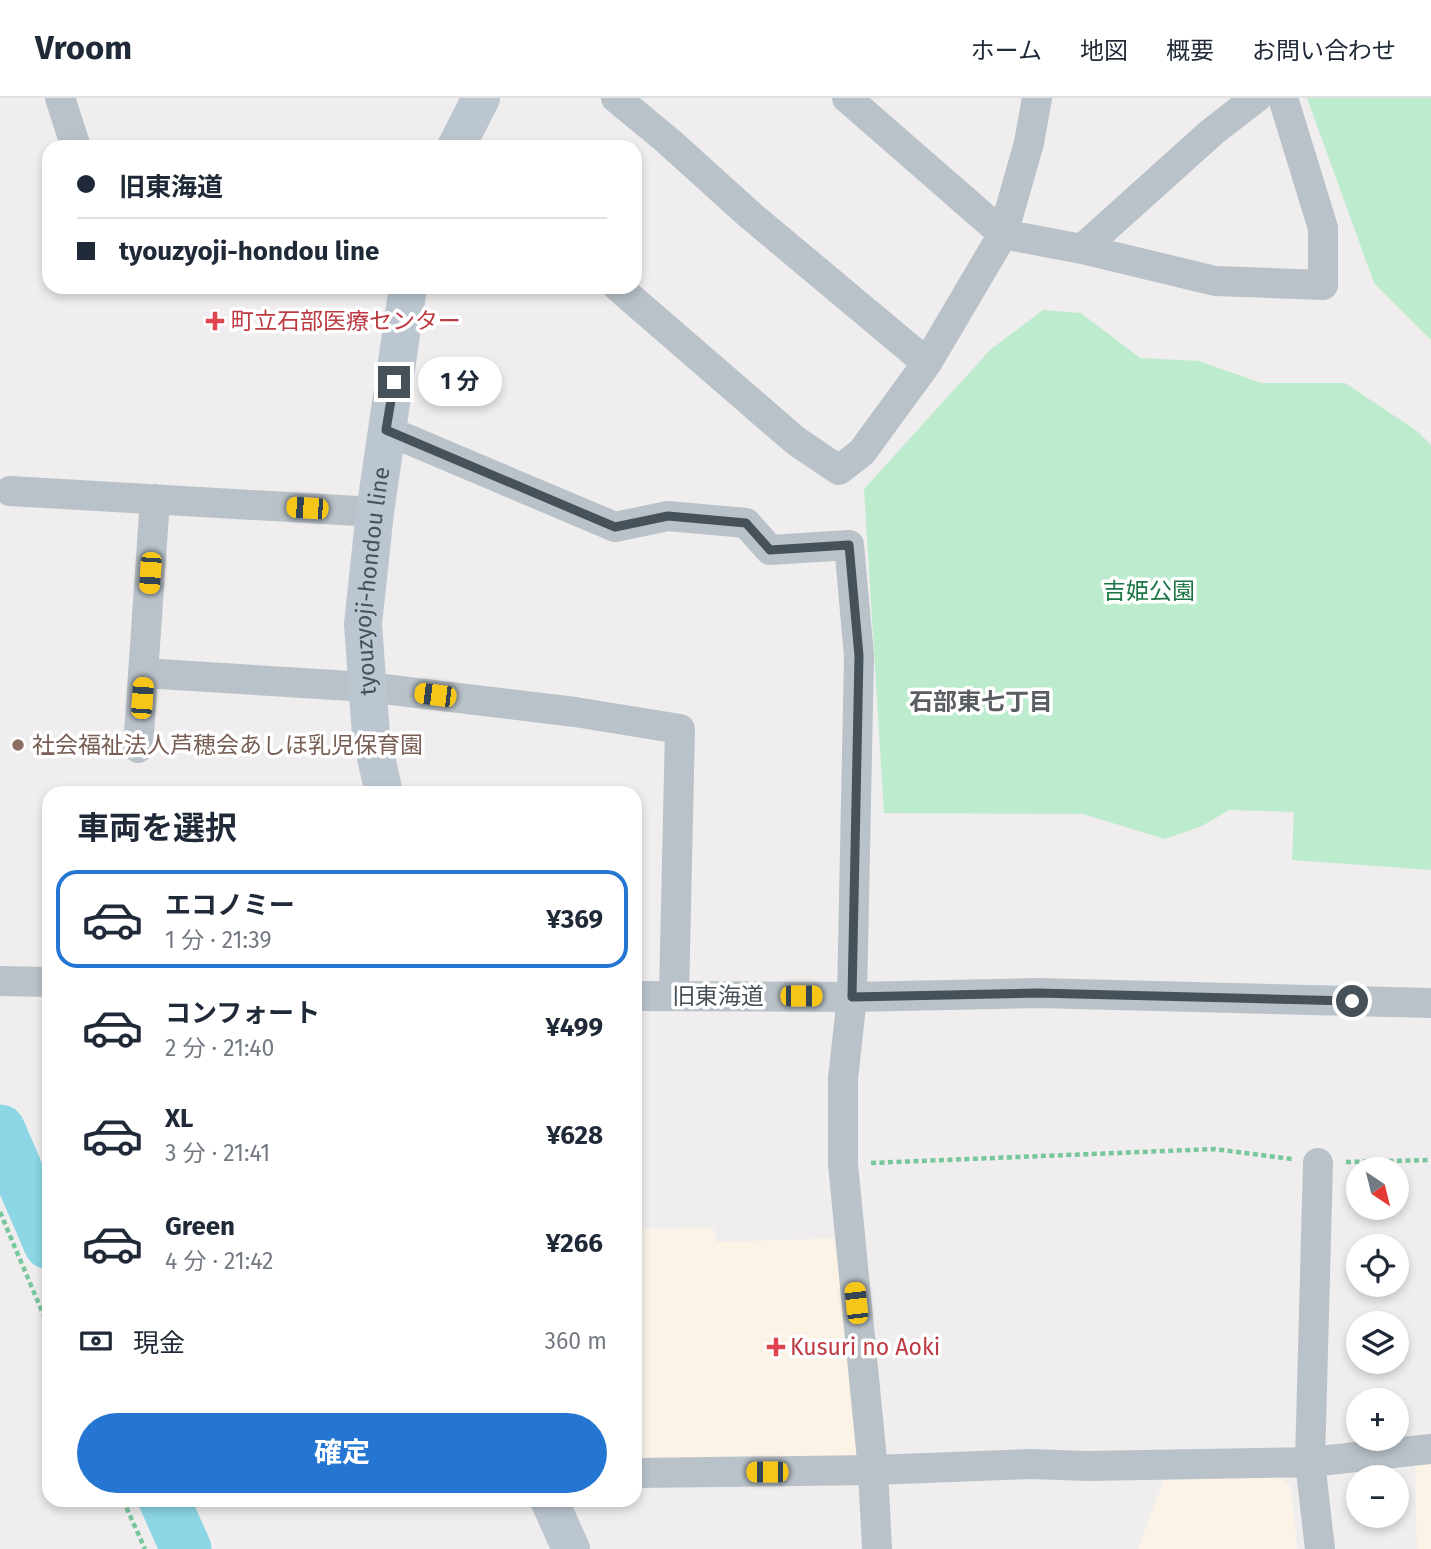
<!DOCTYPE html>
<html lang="ja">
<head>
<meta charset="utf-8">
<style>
  :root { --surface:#fff; --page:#f2f2f3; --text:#1f2937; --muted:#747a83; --line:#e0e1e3; --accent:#2476d2 }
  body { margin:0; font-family:"Fira Sans","Noto Sans JP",sans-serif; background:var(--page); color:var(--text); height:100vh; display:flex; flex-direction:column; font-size:26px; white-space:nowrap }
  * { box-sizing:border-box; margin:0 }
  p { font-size:23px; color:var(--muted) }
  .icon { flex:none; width:38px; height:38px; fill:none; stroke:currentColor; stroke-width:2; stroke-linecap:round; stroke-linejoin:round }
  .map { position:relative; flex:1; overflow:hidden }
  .details { position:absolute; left:42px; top:688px; width:600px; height:721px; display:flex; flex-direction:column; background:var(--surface); border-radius:21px; box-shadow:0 4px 10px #0003 }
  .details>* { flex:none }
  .top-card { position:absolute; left:42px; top:42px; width:600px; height:154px; border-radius:21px; box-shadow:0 4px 10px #0003; display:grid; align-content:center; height:154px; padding:0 35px; background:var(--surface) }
  .needle { width:46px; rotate:145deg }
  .buttons { position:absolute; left:1346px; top:1059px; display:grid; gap:14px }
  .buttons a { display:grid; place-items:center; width:63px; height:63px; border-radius:50%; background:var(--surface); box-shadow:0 4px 10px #0003; font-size:35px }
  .end { position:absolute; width:32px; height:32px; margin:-16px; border:9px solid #465159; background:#fff; box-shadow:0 0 0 4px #fff }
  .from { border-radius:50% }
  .bubble { position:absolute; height:49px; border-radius:24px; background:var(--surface); box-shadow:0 4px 10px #0003; font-size:23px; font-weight:700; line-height:49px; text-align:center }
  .car { position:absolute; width:21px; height:42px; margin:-21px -10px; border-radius:9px; box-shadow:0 0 5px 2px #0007; background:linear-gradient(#f5c518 24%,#345 0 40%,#f5c518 0 76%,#345 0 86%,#f5c518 0) }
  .top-card b { display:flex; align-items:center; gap:24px; height:66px; font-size:26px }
  .top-card b+b { border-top:2px solid var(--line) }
  .top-card i { width:18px; height:18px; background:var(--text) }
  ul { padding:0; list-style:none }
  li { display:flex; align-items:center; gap:21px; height:98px; margin:0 14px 10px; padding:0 21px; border:4px solid transparent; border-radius:21px }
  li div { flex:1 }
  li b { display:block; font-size:26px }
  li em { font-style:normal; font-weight:700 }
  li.current { border-color:var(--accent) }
  li>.icon { width:63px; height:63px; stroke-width:1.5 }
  h2 { padding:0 35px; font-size:32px; line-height:84px }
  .pay { display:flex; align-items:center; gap:18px; height:77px; padding:0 35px; font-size:26px }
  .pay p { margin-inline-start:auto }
  .cta { display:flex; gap:14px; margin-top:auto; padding:14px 35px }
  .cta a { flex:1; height:80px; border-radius:42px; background:var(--accent); color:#fff; font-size:28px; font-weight:700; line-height:80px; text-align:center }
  header { display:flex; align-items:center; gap:42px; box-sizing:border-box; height:98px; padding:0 35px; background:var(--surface); border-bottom:2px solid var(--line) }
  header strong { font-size:33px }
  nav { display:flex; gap:38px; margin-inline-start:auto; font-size:24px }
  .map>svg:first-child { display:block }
  .commercial { fill:#faf3e6 }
  .green { fill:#bdebcd }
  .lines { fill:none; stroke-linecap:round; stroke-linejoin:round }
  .river { stroke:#8cd6e5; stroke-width:51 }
  .path { stroke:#77c79d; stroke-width:4.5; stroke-dasharray:5 3.5; stroke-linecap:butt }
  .street { stroke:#b9c2c9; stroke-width:30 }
  .secondary { stroke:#bbc6d0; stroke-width:38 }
  .route { stroke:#465159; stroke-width:9 }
  .health-dot { fill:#e0444e; stroke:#fff; stroke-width:2.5 }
  .education-dot { fill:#8d6e63; stroke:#fff; stroke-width:2.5 }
  .labels { text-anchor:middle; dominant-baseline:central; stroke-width:7; stroke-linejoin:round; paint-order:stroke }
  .health-label { font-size:23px; fill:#be3a42; stroke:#fff; text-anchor:start }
  .street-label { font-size:23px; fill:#465159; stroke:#fff }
  .park-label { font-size:23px; fill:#1c7545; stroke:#fff }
  .education-label { font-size:23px; fill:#785e54; stroke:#fff; text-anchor:start }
  .neighbourhood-label { font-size:24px; font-weight:bold; fill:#5a5d61; stroke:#fff }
</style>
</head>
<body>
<header>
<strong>Vroom</strong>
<nav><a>ホーム</a><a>地図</a><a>概要</a><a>お問い合わせ</a></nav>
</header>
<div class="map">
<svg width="1431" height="1451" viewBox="0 0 1431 1451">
  <rect width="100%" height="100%" fill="#efeded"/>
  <path class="commercial" d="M713 1130 717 1144 844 1140 862 1364H635V1131Z
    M1431 1366V1451H1417L1415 1367Z
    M1281 1379 1291 1389 1297 1451H1138L1164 1381Z"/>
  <path class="green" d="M1307 0H1431V242L1374 185Z
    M1043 212 1081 215 1140 260 1199 263 1261 285H1345L1417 333 1431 347V772L1292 762 1294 714 1229 712 1202 728 1165 741 1083 716 884 715 864 391 991 251Z"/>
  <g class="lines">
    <path class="river" d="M0 1032 49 1146
      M164 1402 186 1451"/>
    <path class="path" d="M1346 1064 1431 1062
      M871 1065 1214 1051 1292 1061
      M0 1114 49 1230
      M123 1402 145 1451"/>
    <path class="street" d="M60 0 76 49
      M616 0 667 42 750 117 927 265
      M847 0 1003 136 1082 151 1215 183 1323 187V130L1283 0
      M1082 151 1212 34 1256 0
      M618 189 796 343 839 372 862 354 927 265 1003 136 1029 45 1037 0
      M386 332 615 429 668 418 746 425 770 452 849 447 859 558 852 899 843 981V1066L873 1372 877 1451
      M10 393 375 414
      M143 575 367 589 575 614 680 631 674 898
      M138 650 155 401
      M0 883 49 884
      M635 898 852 899 1038 895 1431 905
      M1318 1065 1310 1364 1320 1451
      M635 1375 873 1372 1031 1366 1087 1368 1310 1364 1431 1351"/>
    <g class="secondary">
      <path d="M456 49 481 0"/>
      <path id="s1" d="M384 695 371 637 363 526 375 414 408 189"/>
      <path d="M549 1402 571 1451"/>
    </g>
  </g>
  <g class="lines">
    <path class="route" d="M394 284 386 332 615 429 668 418 746 425 770 452 849 447 859 558 852 899 1038 895 1352 903"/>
  </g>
  <g class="health-dot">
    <path d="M211.5 212.5h7v7h7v7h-7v7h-7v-7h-7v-7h7z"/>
    <path d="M772.5 1238.5h7v7h7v7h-7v7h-7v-7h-7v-7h7z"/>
  </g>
  <circle class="education-dot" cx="18" cy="647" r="7"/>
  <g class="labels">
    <g class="health-label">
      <text x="231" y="223">町立石部医療センター</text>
      <text x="790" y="1249">Kusuri no Aoki</text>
    </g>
    <g class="street-label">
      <text stroke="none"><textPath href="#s1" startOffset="214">tyouzyoji-hondou line</textPath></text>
      <text x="718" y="898">旧東海道</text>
    </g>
    <g class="park-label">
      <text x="1149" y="493">吉姫公園</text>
    </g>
    <g class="education-label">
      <text x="32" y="647">社会福祉法人芦穂会あしほ乳児保育園</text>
    </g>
    <g class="neighbourhood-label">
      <text x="981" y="604">石部東七丁目</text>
    </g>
  </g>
</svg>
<div class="buttons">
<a><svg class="needle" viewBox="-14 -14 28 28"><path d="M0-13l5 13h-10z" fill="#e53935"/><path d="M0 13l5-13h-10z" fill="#747a83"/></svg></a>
<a><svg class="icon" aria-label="locate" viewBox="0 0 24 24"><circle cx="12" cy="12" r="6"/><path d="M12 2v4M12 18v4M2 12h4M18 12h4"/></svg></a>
<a><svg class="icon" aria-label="layers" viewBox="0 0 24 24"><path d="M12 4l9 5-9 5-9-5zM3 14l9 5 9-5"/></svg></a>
<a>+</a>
<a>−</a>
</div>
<i class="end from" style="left:1352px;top:903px"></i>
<i class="end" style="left:394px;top:284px"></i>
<div class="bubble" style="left:418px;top:259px;width:84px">1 分</div>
<i class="car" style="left:307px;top:410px;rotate:274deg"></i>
<i class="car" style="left:150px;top:475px;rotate:184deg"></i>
<i class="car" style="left:435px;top:597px;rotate:277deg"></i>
<i class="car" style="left:142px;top:600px;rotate:4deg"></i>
<i class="car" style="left:801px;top:898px;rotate:90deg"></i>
<i class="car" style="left:856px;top:1205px;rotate:354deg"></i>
<i class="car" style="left:767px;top:1374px;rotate:270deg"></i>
<div class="top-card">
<b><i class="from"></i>旧東海道</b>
<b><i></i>tyouzyoji-hondou line</b>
</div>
<section class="details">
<h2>車両を選択</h2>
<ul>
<li class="current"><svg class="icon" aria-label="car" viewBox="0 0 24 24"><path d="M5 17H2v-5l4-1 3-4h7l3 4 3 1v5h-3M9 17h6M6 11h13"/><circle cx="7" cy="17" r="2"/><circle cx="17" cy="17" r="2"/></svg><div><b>エコノミー</b><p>1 分 · 21:39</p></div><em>¥369</em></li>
<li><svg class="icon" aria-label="car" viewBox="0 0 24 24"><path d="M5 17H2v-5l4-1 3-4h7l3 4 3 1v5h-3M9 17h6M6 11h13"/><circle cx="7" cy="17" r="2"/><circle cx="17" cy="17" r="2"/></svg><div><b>コンフォート</b><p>2 分 · 21:40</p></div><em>¥499</em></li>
<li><svg class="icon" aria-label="car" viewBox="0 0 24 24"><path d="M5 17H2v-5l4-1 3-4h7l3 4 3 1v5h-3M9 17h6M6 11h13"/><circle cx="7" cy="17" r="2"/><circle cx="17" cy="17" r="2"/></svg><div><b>XL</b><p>3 分 · 21:41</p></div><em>¥628</em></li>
<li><svg class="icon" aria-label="car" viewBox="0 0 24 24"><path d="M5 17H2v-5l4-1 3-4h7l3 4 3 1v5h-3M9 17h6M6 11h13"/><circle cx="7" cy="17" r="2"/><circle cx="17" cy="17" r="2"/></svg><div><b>Green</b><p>4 分 · 21:42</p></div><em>¥266</em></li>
</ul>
<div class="pay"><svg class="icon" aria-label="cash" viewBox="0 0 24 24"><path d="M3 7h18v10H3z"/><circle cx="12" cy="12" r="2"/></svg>現金<p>360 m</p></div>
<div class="cta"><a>確定</a></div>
</section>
</div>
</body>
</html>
